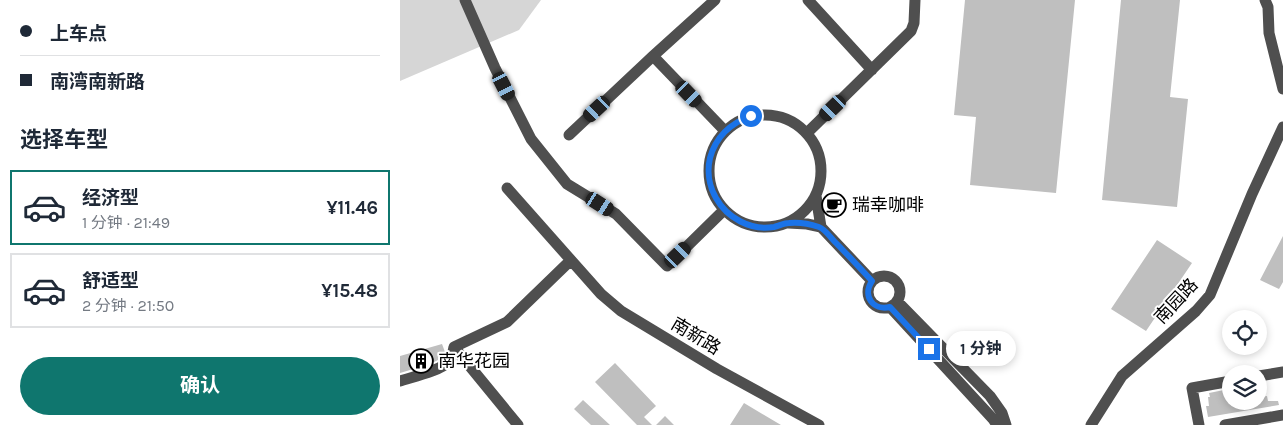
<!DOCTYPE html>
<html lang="zh">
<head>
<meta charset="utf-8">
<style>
  :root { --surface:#fff; --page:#f2f2f3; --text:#1f2937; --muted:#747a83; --line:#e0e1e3; --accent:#0f766e }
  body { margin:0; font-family:Karla,"Noto Sans SC",sans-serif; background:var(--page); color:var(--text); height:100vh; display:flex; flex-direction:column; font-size:19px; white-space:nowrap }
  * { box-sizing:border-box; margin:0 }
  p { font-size:16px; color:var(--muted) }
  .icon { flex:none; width:28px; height:28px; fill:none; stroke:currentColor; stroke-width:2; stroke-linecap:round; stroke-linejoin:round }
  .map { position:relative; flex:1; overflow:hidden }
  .side { display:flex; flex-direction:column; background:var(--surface); width:400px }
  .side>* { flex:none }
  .banner { display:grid; align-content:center; height:110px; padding:0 20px; background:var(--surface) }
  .buttons { position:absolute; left:822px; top:310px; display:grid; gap:10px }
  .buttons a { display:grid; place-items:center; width:45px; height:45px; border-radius:50%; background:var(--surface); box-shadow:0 2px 8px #0003; font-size:25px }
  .end { position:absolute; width:22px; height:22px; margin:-11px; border:6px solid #1a73e8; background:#fff; box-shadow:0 0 0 2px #fff }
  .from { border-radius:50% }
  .bubble { position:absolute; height:35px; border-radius:18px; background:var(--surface); box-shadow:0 2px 8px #0003; font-size:16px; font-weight:700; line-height:35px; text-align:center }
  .car { position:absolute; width:15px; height:30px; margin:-15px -8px; border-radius:6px; box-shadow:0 0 4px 1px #0007; background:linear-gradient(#222 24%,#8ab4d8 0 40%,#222 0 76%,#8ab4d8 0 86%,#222 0) }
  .banner b { display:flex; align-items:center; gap:18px; height:48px; font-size:19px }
  .banner b+b { border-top:1px solid var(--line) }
  .banner i { width:12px; height:12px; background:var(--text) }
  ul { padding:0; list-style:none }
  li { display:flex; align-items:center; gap:15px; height:75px; margin:0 10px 8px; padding:0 10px; border:2px solid var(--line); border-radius:0px }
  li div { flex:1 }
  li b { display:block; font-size:19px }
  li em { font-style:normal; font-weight:700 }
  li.on { border-color:var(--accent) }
  li>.icon { width:45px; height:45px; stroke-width:1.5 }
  h2 { padding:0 20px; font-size:22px; line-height:60px }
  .action { display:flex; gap:10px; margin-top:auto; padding:10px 20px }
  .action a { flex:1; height:58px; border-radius:30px; background:var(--accent); color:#fff; font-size:20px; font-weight:700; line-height:58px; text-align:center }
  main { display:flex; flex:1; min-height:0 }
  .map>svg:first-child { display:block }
  .green { fill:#d6d6d6 }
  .building { fill:#bfbfbf }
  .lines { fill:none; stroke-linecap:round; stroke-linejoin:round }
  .minor { stroke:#4f4f4f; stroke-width:11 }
  .route { stroke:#1a73e8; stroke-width:6 }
  .labels { text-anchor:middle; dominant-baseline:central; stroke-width:4; stroke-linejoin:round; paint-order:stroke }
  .poi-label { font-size:18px; fill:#000; stroke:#fff; text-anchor:start }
  .street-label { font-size:18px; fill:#000; stroke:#fff }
</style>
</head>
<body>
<main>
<section class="side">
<div class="banner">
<b><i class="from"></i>上车点</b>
<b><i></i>南湾南新路</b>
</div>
<h2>选择车型</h2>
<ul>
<li class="on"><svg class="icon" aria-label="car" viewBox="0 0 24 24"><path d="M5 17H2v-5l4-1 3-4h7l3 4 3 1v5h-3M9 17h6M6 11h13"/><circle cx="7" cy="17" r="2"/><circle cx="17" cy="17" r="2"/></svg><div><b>经济型</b><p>1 分钟 · 21:49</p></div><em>¥11.46</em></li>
<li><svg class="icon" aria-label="car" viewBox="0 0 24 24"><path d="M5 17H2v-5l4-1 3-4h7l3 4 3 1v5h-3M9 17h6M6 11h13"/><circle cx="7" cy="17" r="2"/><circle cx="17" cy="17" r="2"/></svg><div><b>舒适型</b><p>2 分钟 · 21:50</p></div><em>¥15.48</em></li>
</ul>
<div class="action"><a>确认</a></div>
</section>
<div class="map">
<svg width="883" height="425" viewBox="0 0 883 425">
  <rect width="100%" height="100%" fill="#fff"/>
  <path class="green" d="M0 0H141L119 30 0 81Z"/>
  <path class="building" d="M565 0H675L656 193 570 185 576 117 554 115Z
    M721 0H780L770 97 788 99 777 207 702 200Z
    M883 236V282L879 289 860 280Z
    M757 240 792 263 746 331 711 309Z
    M42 344 45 352 43 356 40 359 30 364 0 373V356Z
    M215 363 256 406 244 417 252 425H237L195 382Z
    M829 389 830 393H831V401H859V397L867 396 868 401H878L879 405 808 417 806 406H809L808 397H810L809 393Z
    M183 400 210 425H191L174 409Z
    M344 403 381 425H330Z
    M265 416 274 425H256Z"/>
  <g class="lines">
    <path class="minor" d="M65 0 95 68 131 139 167 184 216 214 267 266 324 210
      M408 0 472 70
      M865 0 868 7 869 33 883 89
      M253 56 325 131
      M309 171a56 56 0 1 1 112 0a56 56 0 1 1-112 0Z
      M407 133 511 31 514 23 515 0
      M169 135 253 56 315 0
      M107 188 201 294 221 311 317 369 419 425
      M416 196 421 227 472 281
      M388 223 407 224 421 227
      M468 292a16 16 0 1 1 32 0a16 16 0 1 1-32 0Z
      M497 301 590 396 602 413 606 425
      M490 307 593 419 597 425
      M54 347 118 425
      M859 376 883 372
      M0 381C12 377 40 371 48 362 52 358 53 353 54 347L107 322 171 260
      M691 425 722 376 796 311 810 295 852 194 883 127
      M799 425 792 388 831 381
      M825 425 883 415"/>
  </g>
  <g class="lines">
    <path class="route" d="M351 116C331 123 316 136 310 158 307 171 309 186 316 198 327 218 351 231 374 227 379 226 384 223 389 223 398 222 410 224 419 227 425 229 431 238 435 242 448 255 460 268 472 281 462 296 473 311 490 307L529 349"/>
  </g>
  <defs>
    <g id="cafe-ring" transform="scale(1.25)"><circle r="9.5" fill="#fff" stroke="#000" stroke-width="1.5"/><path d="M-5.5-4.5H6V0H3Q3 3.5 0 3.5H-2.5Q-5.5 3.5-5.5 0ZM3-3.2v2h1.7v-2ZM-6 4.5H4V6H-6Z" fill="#000"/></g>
    <g id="building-ring" transform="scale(1.25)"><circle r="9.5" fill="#fff" stroke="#000" stroke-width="1.5"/><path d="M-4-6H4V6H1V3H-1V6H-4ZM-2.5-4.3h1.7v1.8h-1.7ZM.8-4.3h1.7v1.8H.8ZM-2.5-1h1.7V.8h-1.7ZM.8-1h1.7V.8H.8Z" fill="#000"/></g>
  </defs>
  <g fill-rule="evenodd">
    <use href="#cafe-ring" x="434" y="205"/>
    <use href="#building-ring" x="21" y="361"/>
  </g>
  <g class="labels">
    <g class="poi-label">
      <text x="452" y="205">瑞幸咖啡</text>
      <text x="38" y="361">南华花园</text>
    </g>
    <g class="street-label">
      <text transform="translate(776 301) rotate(-47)">南园路</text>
      <text transform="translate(296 336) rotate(31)">南新路</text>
    </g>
  </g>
</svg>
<div class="buttons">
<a><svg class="icon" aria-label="locate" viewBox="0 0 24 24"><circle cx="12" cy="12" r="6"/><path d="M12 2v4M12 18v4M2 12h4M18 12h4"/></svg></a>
<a><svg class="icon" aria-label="layers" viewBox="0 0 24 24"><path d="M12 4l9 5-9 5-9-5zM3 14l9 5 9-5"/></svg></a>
</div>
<i class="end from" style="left:351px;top:116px"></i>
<i class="end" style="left:529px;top:349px"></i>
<div class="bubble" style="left:546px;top:331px;width:70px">1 分钟</div>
<i class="car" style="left:104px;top:86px;rotate:153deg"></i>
<i class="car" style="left:289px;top:94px;rotate:136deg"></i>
<i class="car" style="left:433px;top:108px;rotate:226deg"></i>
<i class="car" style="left:197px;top:109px;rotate:227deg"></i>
<i class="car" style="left:200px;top:204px;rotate:122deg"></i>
<i class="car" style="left:278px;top:255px;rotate:46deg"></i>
</div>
</main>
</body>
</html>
